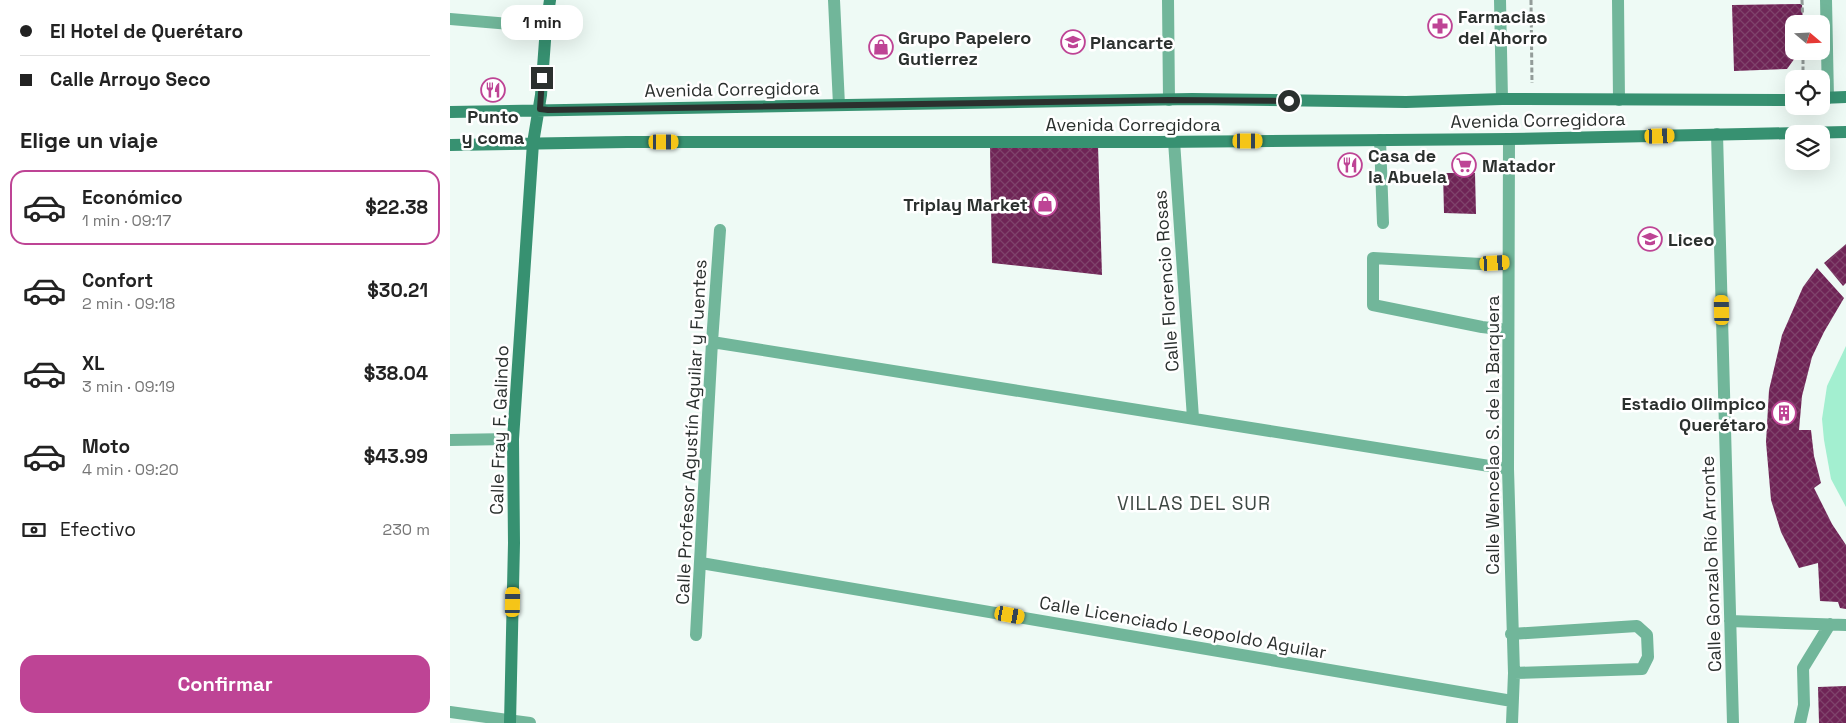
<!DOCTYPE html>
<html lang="es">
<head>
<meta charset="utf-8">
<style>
  :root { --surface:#fff; --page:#f2f2f2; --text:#222; --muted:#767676; --line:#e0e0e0; --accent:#be4495 }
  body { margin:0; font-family:"Space Grotesk",sans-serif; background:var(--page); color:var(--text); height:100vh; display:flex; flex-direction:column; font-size:19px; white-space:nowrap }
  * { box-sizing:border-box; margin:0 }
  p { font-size:16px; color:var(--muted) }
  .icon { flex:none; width:28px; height:28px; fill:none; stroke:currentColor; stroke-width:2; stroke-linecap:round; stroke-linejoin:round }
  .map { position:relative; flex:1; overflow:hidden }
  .drawer { display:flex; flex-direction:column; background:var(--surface); width:450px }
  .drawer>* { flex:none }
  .guide { display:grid; align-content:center; height:110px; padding:0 20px; background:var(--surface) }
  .needle { width:32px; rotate:109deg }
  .fabs { position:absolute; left:1335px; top:15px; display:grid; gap:10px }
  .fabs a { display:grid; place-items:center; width:45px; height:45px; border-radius:10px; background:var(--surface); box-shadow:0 5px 20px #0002; font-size:25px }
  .end { position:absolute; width:22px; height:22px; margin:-11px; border:6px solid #2b302e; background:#fff; box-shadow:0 0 0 2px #fff }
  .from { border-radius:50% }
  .bubble { position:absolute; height:35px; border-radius:15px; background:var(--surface); box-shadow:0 5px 20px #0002; font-size:16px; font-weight:800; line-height:35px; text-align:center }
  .car { position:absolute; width:15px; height:30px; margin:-15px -8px; border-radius:6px; box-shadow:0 0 4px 1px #0007; background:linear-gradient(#f5c518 24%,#345 0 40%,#f5c518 0 76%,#345 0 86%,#f5c518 0) }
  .guide b { display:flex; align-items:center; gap:18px; height:48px; font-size:19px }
  .guide b+b { border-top:1px solid var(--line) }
  .guide i { width:12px; height:12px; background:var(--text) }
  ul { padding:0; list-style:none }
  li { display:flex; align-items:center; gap:15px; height:75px; margin:0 10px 8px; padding:0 10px; border:2px solid transparent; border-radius:15px }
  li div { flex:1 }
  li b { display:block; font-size:19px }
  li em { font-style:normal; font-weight:800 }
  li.active { border-color:var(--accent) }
  li>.icon { width:45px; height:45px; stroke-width:1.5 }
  h2 { padding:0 20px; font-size:22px; line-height:60px }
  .pay { display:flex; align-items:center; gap:12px; height:55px; padding:0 20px; font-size:19px }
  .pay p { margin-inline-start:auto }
  .action { display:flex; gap:10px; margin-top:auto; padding:10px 20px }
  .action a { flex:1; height:58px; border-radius:15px; background:var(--accent); color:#fff; font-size:20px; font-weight:800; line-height:58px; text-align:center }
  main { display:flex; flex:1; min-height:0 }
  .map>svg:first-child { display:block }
  .grass { fill:#a3efd0 }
  .building { fill:url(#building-cross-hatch) }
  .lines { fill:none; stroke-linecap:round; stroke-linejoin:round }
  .path { stroke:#939c99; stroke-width:3; stroke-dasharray:5 2.5; stroke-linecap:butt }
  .lane { stroke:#71b69a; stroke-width:12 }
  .street { stroke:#71b69a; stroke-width:12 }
  .secondary { stroke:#379171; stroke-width:12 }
  .route { stroke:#2b302e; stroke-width:6 }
  .labels { text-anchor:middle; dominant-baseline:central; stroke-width:5; stroke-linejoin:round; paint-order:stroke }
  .poi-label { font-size:18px; font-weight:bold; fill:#2b302e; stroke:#fff; text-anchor:start }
  .street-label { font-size:18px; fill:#2b302e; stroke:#fff }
  .neighbourhood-label { font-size:19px; letter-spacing:1px; fill:#3e4843; stroke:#fff }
</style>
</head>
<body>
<main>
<section class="drawer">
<div class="guide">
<b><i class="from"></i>El Hotel de Querétaro</b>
<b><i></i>Calle Arroyo Seco</b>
</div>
<h2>Elige un viaje</h2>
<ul>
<li class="active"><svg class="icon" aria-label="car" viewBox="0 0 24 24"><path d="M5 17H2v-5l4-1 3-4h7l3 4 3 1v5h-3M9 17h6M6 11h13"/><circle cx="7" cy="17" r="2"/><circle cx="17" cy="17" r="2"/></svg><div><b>Económico</b><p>1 min · 09:17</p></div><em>$22.38</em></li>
<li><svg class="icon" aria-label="car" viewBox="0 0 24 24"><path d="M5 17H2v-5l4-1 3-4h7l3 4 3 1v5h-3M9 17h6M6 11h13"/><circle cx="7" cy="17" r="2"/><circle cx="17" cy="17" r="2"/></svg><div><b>Confort</b><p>2 min · 09:18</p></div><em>$30.21</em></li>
<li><svg class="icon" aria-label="car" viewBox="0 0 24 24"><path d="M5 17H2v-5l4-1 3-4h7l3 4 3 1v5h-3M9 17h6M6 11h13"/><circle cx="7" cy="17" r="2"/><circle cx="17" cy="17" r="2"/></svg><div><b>XL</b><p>3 min · 09:19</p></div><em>$38.04</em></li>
<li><svg class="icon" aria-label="car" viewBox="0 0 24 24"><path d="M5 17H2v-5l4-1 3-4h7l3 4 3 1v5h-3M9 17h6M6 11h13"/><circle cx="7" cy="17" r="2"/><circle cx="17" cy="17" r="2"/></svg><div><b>Moto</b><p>4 min · 09:20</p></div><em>$43.99</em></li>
</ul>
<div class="pay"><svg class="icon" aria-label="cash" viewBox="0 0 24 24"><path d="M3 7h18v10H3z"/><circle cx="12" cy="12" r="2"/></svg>Efectivo<p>230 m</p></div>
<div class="action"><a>Confirmar</a></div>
</section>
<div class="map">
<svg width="1396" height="723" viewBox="0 0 1396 723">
  <defs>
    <pattern id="building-cross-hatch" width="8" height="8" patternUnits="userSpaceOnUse" patternTransform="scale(1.25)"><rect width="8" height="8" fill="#6f2456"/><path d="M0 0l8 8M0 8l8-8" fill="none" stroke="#7f436b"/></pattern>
  </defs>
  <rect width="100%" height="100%" fill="#eefaf5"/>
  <path class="grass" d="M1396 346V507L1381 479 1374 440 1372 419 1377 386Z"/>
  <path class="building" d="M1352 4 1353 24H1344V51H1350L1337 69 1284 71 1282 5Z
    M540 145H648L652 275 542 263Z
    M993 173H1025L1026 214 994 213Z
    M1396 244V283L1393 286 1374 263Z
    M1367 268 1394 298 1374 332 1362 357 1352 396 1349 430H1361L1364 456 1371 483 1364 488 1382 524 1396 545V609L1390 608 1388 602 1370 601 1368 563 1349 568 1331 532 1321 500 1316 442 1319 390 1332 335 1353 287Z
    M1396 686V723H1369L1368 687Z"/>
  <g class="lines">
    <path class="path" d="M1081 0 1082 83
      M1352 0 1353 24
      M1353 79V51"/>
    <path class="lane" d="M1168 0 1169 100
      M930 140 933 223
      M1058 330 1032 327 923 305V258L1031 264 1058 262"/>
    <path class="street" d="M384 0 389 105
      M718 0 719 100
      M1050 0 1052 99
      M1376 0 1378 98
      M0 19 96 27
      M1267 134 1283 723
      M1059 139 1058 469 1064 673 1062 723
      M724 141 743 418
      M262 342 1058 469
      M0 440 63 439
      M251 563 1062 701
      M1280 621 1396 625
      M1061 634 1187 626 1197 635 1198 657 1192 669 1064 673
      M246 635 262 342 270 230
      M0 712 80 723
      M1350 723 1354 705 1353 668 1380 624"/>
    <path class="secondary" d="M1371 98 1396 97
      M0 112 742 99 956 102 1052 99 1344 100
      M0 145 177 142H708L1059 139 1396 132
      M60 723 64 543 63 439 83 143 91 95 96 27 100 0"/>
  </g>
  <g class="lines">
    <path class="route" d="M92 78 90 109 98 110 719 100 839 101"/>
  </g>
  <defs>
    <g id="pharmacy-ring" transform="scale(1.25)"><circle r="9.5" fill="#fff" stroke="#be4495" stroke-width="1.5"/><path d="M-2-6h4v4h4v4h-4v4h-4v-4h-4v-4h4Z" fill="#be4495"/></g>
    <g id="school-ring" transform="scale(1.25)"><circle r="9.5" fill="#fff" stroke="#be4495" stroke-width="1.5"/><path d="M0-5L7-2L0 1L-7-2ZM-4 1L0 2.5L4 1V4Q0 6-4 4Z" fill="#be4495"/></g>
    <g id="shop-ring" transform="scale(1.25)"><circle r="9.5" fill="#fff" stroke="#be4495" stroke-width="1.5"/><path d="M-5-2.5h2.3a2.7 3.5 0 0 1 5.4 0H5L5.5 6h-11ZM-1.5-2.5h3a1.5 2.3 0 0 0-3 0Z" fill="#be4495"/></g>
    <g id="restaurant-ring" transform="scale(1.25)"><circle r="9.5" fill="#fff" stroke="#be4495" stroke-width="1.5"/><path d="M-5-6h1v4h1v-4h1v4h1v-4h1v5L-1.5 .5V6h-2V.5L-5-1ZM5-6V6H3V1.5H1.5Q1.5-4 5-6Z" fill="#be4495"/></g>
    <g id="supermarket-ring" transform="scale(1.25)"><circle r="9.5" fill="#fff" stroke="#be4495" stroke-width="1.5"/><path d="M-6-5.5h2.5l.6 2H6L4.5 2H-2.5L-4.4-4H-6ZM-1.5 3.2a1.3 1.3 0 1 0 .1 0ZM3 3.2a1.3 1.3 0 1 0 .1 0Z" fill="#be4495"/></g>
    <g id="building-ring" transform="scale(1.25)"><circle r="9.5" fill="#fff" stroke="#be4495" stroke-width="1.5"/><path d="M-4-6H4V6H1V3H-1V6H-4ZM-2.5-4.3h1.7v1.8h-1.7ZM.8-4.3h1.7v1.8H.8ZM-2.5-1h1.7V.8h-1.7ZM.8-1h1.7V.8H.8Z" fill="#be4495"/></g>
  </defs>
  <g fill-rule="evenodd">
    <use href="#pharmacy-ring" x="990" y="26"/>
    <use href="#school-ring" x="623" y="42"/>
    <use href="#shop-ring" x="431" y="47"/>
    <use href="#restaurant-ring" x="43" y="90"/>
    <use href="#restaurant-ring" x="900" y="165"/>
    <use href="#supermarket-ring" x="1014" y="165"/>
    <use href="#shop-ring" x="595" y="204"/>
    <use href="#school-ring" x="1200" y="239"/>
    <use href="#building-ring" x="1334" y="413"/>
  </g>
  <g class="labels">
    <g class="poi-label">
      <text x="1008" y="16">Farmacias<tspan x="1008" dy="21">del Ahorro</tspan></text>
      <text x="448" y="37">Grupo Papelero<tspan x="448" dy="21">Gutierrez</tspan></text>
      <text x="640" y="42">Plancarte</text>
      <text x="43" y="116" text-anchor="middle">Punto<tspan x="43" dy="21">y coma</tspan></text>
      <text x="918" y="155">Casa de<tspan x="918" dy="21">la Abuela</tspan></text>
      <text x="1032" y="165">Matador</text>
      <text x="578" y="204" text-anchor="end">Triplay Market</text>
      <text x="1218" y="239">Liceo</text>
      <text x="1316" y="403" text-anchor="end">Estadio Olimpico<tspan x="1316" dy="21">Querétaro</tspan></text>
    </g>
    <g class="street-label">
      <text transform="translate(282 89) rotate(-1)">Avenida Corregidora</text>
      <text transform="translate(1088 120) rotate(-1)">Avenida Corregidora</text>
      <text x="683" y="124">Avenida Corregidora</text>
      <text transform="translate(716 281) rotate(-94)">Calle Florencio Rosas</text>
      <text transform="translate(49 430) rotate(-88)">Calle Fray F. Galindo</text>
      <text transform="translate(241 432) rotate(-87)">Calle Profesor Agustín Aguilar y Fuentes</text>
      <text transform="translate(1042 435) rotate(-90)">Calle Wencelao S. de la Barquera</text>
      <text transform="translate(1261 564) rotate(-92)">Calle Gonzalo Río Arronte</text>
      <text transform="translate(733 627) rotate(10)">Calle Licenciado Leopoldo Aguilar</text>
    </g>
    <g class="neighbourhood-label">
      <text x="744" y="503">VILLAS DEL SUR</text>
    </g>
  </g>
</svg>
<div class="fabs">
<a><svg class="needle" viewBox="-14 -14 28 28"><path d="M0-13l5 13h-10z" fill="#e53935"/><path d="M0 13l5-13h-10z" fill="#767676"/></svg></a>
<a><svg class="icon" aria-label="locate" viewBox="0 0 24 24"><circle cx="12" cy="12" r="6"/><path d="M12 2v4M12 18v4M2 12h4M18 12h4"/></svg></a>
<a><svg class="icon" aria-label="layers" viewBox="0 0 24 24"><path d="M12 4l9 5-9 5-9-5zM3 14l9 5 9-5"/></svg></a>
</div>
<i class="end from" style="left:839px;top:101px"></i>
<i class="end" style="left:92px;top:78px"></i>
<div class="bubble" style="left:51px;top:5px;width:82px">1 min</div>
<i class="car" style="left:1210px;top:136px;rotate:88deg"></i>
<i class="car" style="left:798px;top:141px;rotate:90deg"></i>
<i class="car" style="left:214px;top:142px;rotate:90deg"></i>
<i class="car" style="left:1045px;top:263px;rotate:87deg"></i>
<i class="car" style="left:1272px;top:310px;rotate:359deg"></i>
<i class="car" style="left:63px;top:602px;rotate:1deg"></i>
<i class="car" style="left:560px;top:615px;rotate:100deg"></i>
</div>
</main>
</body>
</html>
